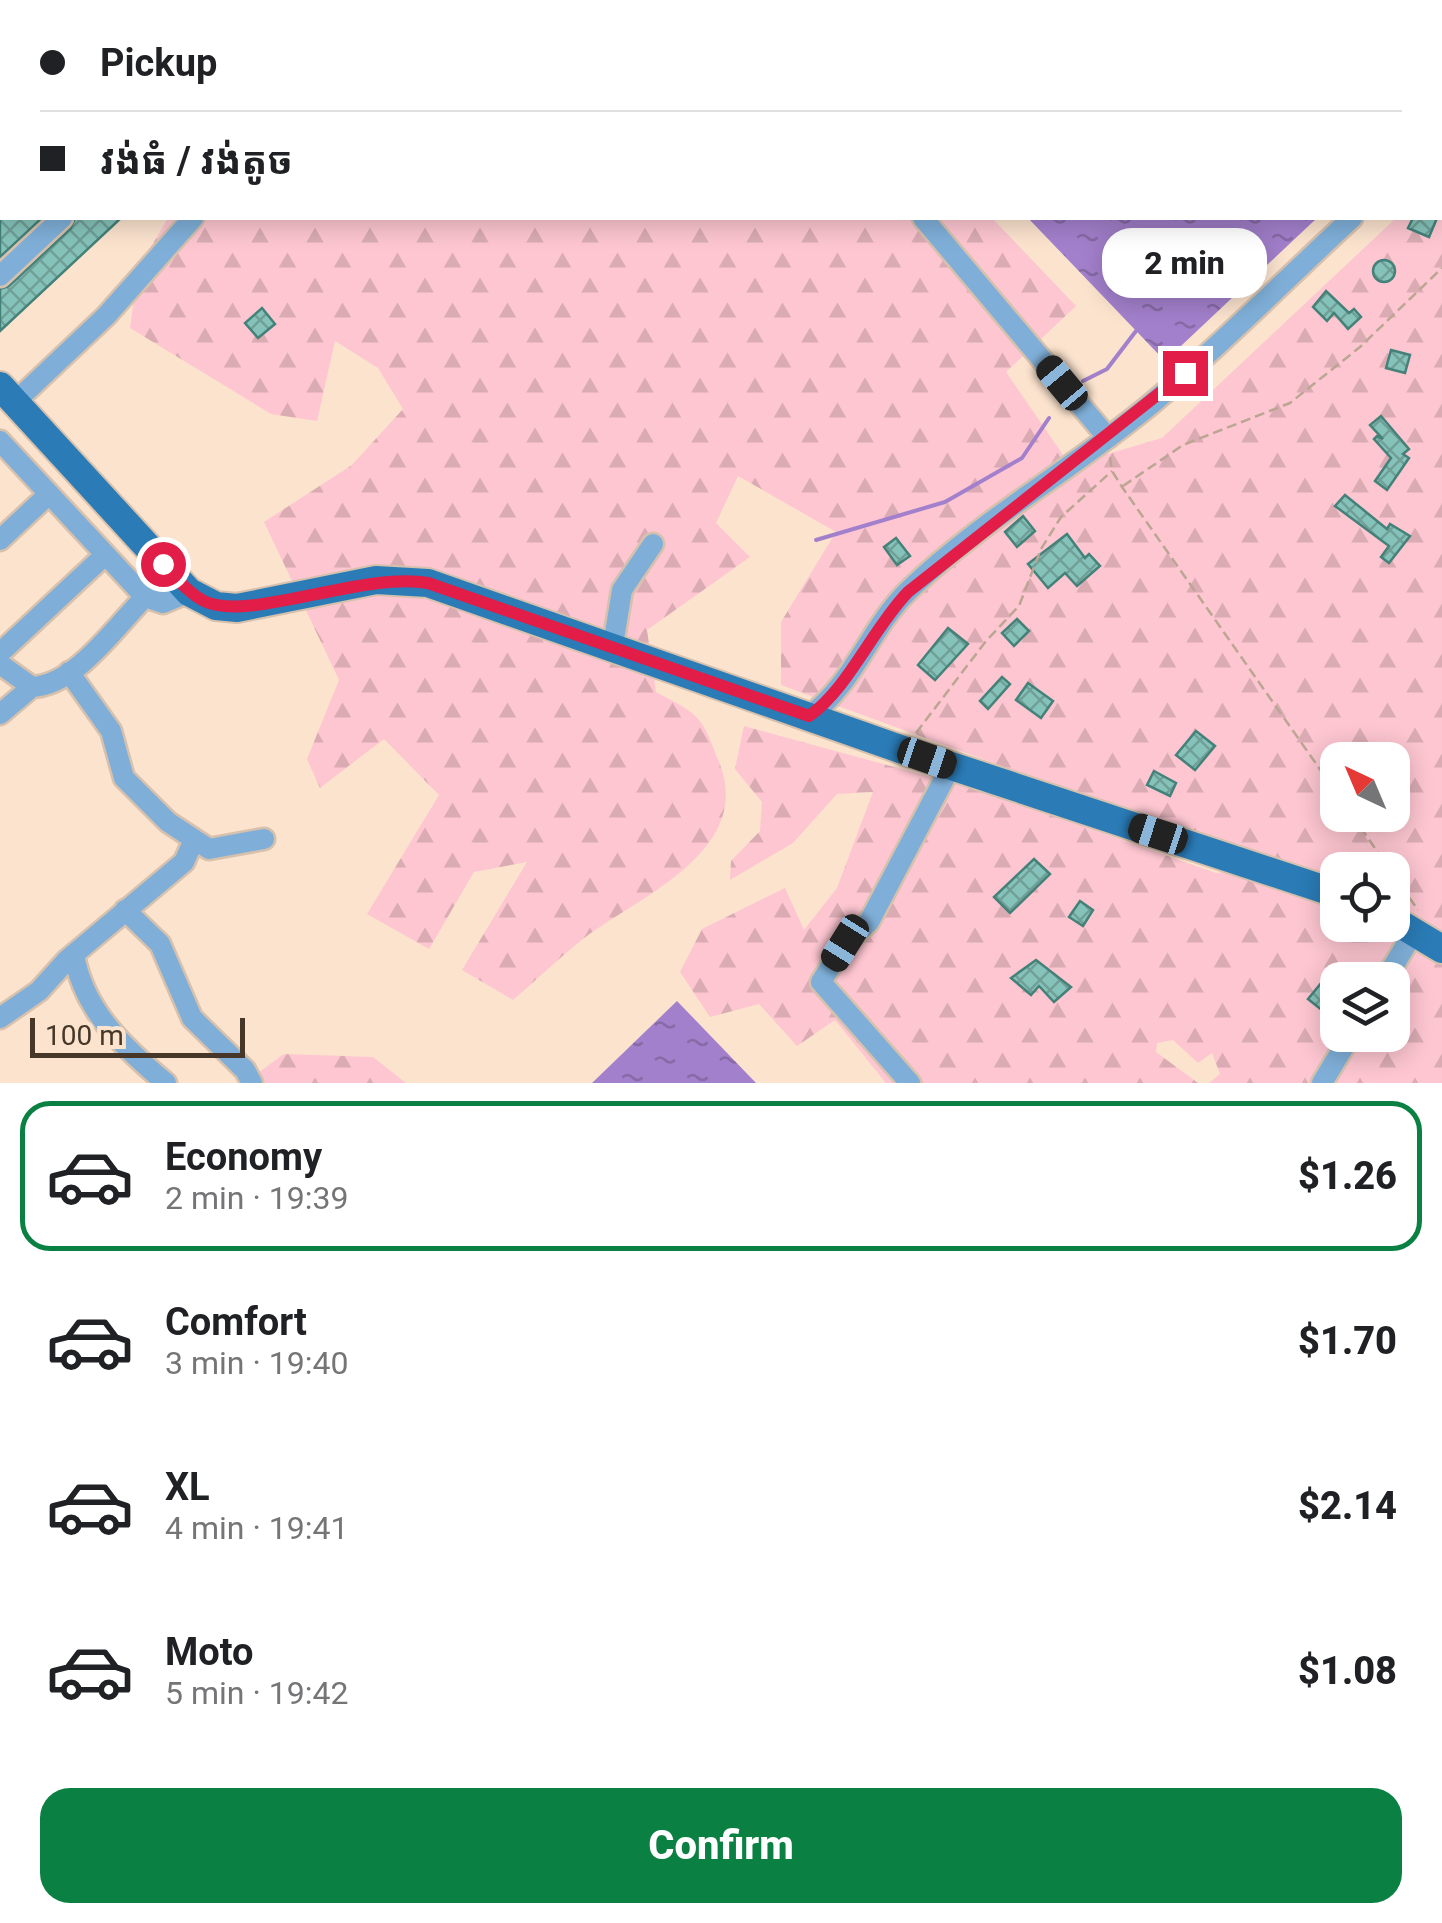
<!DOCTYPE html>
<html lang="en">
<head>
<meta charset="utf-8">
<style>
  :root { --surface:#fff; --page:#f6f6f6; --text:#202124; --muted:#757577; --line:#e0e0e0; --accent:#0b8043 }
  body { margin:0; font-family:Roboto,"Noto Sans Khmer",sans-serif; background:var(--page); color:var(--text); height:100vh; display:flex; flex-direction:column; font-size:38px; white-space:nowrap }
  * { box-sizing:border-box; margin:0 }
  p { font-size:32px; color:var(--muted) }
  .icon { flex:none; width:55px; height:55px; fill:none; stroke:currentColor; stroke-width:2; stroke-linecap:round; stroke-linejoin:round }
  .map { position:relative; height:1083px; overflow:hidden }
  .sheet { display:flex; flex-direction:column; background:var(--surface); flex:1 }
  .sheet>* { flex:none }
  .top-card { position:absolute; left:0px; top:0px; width:1442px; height:220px; box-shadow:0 5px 25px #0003; display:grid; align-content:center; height:220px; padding:0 40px; background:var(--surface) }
  .needle { width:65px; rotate:316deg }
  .tools { position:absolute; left:1320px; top:742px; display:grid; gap:20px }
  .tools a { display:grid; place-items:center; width:90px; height:90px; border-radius:20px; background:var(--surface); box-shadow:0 5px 25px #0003; font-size:50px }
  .scale { position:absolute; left:30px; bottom:25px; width:215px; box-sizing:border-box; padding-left:10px; border:5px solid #463728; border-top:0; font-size:28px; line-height:35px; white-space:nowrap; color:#463728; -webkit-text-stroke:8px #fbe3ce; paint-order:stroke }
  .end { position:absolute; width:45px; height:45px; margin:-22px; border:12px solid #e11d48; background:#fff; box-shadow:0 0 0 5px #fff }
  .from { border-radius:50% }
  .bubble { position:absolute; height:70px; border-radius:30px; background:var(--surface); box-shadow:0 5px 25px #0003; font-size:32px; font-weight:800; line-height:70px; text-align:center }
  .car { position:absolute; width:30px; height:60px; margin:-30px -15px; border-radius:12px; box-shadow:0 0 8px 2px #0007; background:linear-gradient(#222 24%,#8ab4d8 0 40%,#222 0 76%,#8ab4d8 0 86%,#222 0) }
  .top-card b { display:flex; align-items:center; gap:35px; height:95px; font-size:38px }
  .top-card b+b { border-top:2px solid var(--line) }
  .top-card i { width:25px; height:25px; background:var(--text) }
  ul { padding:18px 0 0; list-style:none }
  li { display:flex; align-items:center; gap:30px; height:150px; margin:0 20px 15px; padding:0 20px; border:5px solid transparent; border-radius:30px }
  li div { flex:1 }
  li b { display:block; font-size:38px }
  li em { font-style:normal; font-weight:800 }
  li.selected { border-color:var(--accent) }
  li>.icon { width:90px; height:90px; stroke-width:1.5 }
  .action { display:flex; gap:20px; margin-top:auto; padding:20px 40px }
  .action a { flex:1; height:115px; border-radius:30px; background:var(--accent); color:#fff; font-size:40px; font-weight:800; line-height:115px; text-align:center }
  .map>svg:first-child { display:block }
  .forest { fill:url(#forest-firs); fill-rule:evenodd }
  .water { fill:url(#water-ripples) }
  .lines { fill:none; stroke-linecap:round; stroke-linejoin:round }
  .stream { stroke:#a380cc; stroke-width:4 }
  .building { fill:url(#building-cross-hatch); stroke:#448179; stroke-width:2.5 }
  .minor-casing { stroke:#d7c1ad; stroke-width:25 }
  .major-casing { stroke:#d7c1ad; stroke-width:32 }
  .path { stroke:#bba693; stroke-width:2.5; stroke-dasharray:10 5; stroke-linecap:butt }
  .minor { stroke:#7fafd8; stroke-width:20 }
  .major { stroke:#2a7bb6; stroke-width:28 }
  .route { stroke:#e11d48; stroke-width:12 }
</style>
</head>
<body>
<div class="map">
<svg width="1442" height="1083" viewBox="0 0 1442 1083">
  <defs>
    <pattern id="forest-firs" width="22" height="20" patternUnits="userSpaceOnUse" patternTransform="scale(2.5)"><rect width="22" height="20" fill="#fdc6d1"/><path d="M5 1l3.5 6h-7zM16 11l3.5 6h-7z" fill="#daabb3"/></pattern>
    <pattern id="water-ripples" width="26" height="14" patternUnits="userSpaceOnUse" patternTransform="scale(2.5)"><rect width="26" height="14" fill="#a380cc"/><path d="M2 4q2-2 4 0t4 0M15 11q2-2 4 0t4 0" fill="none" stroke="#876aa6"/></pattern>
    <pattern id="building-cross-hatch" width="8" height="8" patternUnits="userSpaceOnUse" patternTransform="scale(2.5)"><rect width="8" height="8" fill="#85c3ba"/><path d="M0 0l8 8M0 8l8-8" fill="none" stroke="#6f9f97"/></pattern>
  </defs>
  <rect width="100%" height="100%" fill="#fbe3ce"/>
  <path class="forest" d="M76 0H778L780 2H75Z
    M1442 174V1083H1209L1220 1074 1212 1053 1198 1063 1173 1040 1157 1043 1156 1052 1198 1083H886L835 1020 797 1046 759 1004 710 1017 680 972 702 929 785 888 804 930 837 888 873 792 837 794 793 843 730 880 731 861 760 831 762 802 735 769 744 726 993 794 1216 873 1274 866 781 685V622L836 532 738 476 716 523 750 557 647 630 656 692C701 716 701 715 719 762 755 851 639 896 583 939 559 958 536 980 513 1000L462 970 527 862 474 872 429 949 367 914 439 795 384 739 320 788 307 759 339 680 264 522 352 465 403 409 378 368 335 341 317 421 271 414 130 328 138 269 168 218H992L1076 306 1006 372 1070 465 1162 438 1396 218H1440ZM1338 760H1392V815H1338ZM1338 870H1392V925H1338ZM1338 980H1392V1035H1338Z
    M284 1054 373 1057 406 1083H244Z"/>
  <path class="water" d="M820 0H1442V100L1440 2Z
    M1028 218H1317L1165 361Z
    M677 1001 756 1083H592Z"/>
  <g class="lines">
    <path class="stream" d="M1083 381 1107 369 1136 331
      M816 540 945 502 1022 458 1049 418"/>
  </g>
  <path class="building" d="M0 218H42L0 257Z
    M75 218H121L0 331V289L9 286 71 228Z
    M1413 218H1437L1429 237 1408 228Z
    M1373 271a11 11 0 1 1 22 0a11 11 0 1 1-22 0Z
    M1326 291 1349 313 1354 309 1361 317 1348 329 1334 313 1327 321 1313 307Z
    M262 308 275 324 258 338 245 323Z
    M1391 350 1410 355 1405 373 1386 368Z
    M1381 416 1409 449 1403 454 1409 458 1387 490 1375 481 1391 458 1374 439 1377 436 1383 439 1370 425Z
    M1345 495 1387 529 1390 524 1410 536 1389 563 1381 557 1389 546 1335 506Z
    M1023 516 1035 531 1017 547 1005 532Z
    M1067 534 1085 558 1089 554 1100 566 1077 586 1065 573 1048 588 1028 564Z
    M896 538 910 556 897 565 884 547Z
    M1017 619 1029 631 1014 646 1002 633Z
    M948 628 968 644 935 680 918 665Z
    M1002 677 1010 684 988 709 980 701Z
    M1028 683 1053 701 1041 718 1016 700Z
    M1196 731 1215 746 1195 770 1176 755Z
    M1154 771 1176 783 1170 796 1147 785Z
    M1034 859 1050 874 1010 913 994 897Z
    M1080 901 1093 910 1083 926 1069 917Z
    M1036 960 1071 987 1054 1002 1039 986 1031 995 1011 978Z
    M1322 982 1336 994 1323 1011 1308 999Z"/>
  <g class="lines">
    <g class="minor-casing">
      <path id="minor" d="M720 0 722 2
        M386 2 389 0
        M0 28 2 31
        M1440 136 1442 134
        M923 218 1108 438
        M0 276 62 218
        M15 402 106 316 193 218
        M0 441 145 597
        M0 540 49 494
        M613 645 622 590 653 544
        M0 653 105 555
        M0 664 32 687C76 685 115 627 145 597L163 603 189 592
        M69 672 111 731 124 778 168 822 209 849 264 839
        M0 714 32 687
        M809 716C853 685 870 628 908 591 983 518 1077 467 1156 400 1224 342 1287 278 1352 218
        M125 910 160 944 192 1018 245 1070 252 1083
        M74 954C83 1010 124 1048 166 1083
        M1385 980 1415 930
        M0 1018 39 991 67 960 184 862 193 842
        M910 1083 821 982 845 943 869 922 951 766
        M1322 1083 1351 1035"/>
    </g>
    <g class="major-casing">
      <path id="major" d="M0 386 189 592 216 606 237 608 376 580 428 583 903 750 1338 894
        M1392 919 1442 949"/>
    </g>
    <path class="path" d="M266 0 268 2
      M1110 457 1112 471 1122 487 1338 795
      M1123 486 1183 445 1290 403 1360 347 1442 268
      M916 733 986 641 1019 606 1041 549 1061 517 1112 471
      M1352 815 1390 870
      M1392 873 1418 910"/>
    <use href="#minor" class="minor"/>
    <use href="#major" class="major"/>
  </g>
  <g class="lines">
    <path class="route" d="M163 564C176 577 188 593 204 601 248 623 363 571 428 583L809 716C848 689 873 628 908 592L1185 373"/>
  </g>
</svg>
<div class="tools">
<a><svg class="needle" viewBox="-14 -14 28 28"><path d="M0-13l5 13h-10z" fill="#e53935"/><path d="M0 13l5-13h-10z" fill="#757577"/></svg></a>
<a><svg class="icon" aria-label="locate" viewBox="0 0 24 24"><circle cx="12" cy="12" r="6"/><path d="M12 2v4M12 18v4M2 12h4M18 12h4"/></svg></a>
<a><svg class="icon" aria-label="layers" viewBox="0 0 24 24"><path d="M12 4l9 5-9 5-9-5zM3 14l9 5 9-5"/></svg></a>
</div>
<div class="scale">100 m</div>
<i class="end from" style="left:163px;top:564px"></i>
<i class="end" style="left:1185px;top:373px"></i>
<div class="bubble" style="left:1102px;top:228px;width:165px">2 min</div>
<i class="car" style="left:1062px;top:383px;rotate:320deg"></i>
<i class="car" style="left:927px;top:758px;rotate:109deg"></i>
<i class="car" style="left:1158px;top:834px;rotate:288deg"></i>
<i class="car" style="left:845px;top:943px;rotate:212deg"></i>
<div class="top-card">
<b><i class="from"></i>Pickup</b>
<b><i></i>វង់ធំ / វង់តូច</b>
</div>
</div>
<section class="sheet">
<ul>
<li class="selected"><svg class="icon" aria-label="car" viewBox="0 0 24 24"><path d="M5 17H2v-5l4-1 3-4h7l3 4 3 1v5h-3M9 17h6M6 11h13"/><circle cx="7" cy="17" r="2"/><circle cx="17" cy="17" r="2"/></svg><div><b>Economy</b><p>2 min · 19:39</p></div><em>$1.26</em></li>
<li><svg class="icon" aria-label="car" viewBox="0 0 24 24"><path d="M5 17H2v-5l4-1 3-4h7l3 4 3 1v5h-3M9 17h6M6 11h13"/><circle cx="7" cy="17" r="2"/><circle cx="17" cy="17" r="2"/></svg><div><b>Comfort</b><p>3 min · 19:40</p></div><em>$1.70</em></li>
<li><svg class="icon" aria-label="car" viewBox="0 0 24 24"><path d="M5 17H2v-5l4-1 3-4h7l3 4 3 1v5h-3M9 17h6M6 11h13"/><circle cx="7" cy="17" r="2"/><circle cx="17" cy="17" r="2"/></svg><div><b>XL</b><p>4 min · 19:41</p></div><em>$2.14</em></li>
<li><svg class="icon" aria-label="car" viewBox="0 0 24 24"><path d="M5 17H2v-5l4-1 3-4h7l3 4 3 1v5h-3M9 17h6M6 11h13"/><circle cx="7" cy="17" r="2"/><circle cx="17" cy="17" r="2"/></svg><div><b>Moto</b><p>5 min · 19:42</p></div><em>$1.08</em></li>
</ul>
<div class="action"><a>Confirm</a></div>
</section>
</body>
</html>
